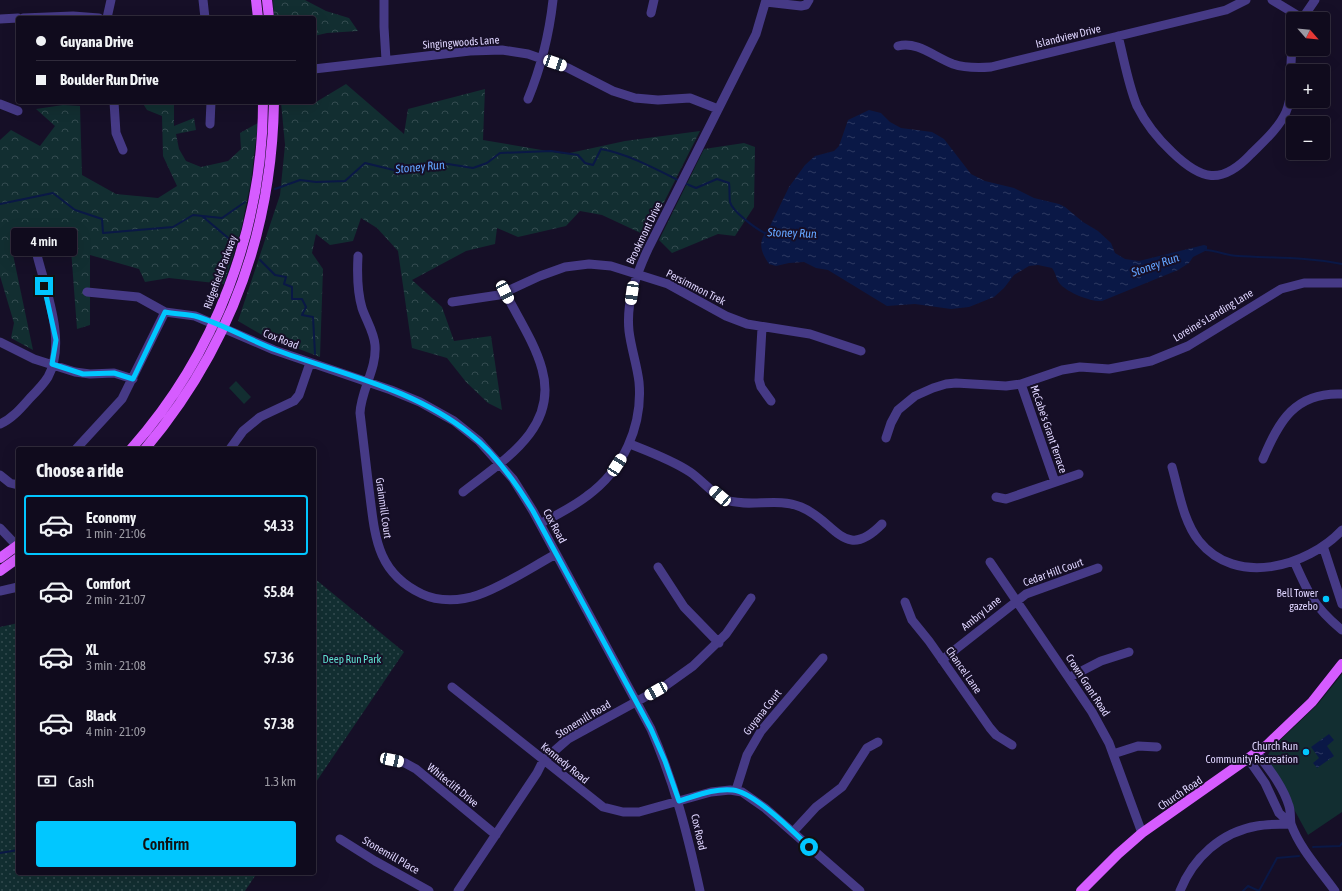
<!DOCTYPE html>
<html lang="en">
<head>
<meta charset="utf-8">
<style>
  :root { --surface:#100b1d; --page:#191426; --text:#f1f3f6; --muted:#9c9ba4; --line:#302b3b; --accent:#01c7ff }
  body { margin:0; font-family:"Asap Condensed",sans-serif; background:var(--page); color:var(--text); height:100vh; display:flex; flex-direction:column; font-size:15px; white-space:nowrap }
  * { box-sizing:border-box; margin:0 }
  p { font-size:13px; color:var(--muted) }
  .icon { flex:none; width:22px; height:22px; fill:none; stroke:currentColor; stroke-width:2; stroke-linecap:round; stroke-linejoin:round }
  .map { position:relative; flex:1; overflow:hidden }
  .sheet { position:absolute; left:16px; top:447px; width:300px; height:428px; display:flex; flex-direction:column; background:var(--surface); border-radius:4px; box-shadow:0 4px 16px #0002,0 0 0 1px var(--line) }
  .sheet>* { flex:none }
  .hud { position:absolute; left:16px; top:16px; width:300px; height:88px; border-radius:4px; box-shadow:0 4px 16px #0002,0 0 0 1px var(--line); display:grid; align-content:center; height:88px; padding:0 20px; background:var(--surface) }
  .needle { width:26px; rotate:117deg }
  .controls { position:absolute; left:1286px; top:12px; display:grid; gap:8px }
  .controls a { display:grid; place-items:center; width:44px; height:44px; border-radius:4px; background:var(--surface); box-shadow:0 4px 16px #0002,0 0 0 1px var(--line); font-size:20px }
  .end { position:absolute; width:18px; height:18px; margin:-9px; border:5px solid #01c7ff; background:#111; box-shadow:0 0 0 2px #111 }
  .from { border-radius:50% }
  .bubble { position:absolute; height:28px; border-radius:4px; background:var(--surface); box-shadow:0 4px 16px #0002,0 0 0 1px var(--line); font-size:13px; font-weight:600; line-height:28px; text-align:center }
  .car { position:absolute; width:12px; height:24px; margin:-12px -6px; border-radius:5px; box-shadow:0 0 3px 1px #0007; background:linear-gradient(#fff 24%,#345 0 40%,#fff 0 76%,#345 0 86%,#fff 0) }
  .hud b { display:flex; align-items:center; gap:14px; height:38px; font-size:15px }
  .hud b+b { border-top:1px solid var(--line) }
  .hud i { width:10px; height:10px; background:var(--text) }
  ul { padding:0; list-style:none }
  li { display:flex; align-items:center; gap:12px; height:60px; margin:0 8px 6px; padding:0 12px; border:2px solid transparent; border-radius:4px }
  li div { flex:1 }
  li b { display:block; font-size:15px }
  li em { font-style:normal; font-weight:600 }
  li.selected { border-color:var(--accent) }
  li>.icon { width:36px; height:36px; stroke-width:1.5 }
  h2 { padding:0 20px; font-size:18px; line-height:48px }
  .pay { display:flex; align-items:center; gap:10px; height:44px; padding:0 20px; font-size:15px }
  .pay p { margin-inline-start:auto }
  .button { display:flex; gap:8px; margin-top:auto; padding:8px 20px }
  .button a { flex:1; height:46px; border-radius:4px; background:var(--accent); color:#111; font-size:16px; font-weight:600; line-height:46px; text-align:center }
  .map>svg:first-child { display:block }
  .forest { fill:url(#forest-crowns) }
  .park { fill:url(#park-dots) }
  .pitch { fill:#122e31 }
  .water { fill:url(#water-ripples) }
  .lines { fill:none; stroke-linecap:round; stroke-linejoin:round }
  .stream { stroke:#0a1846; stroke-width:2 }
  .minor { stroke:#463a86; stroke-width:9 }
  .major { stroke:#d65cff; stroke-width:10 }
  .route { stroke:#01c7ff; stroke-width:5 }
  .poi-dot { fill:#01c7ff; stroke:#160f27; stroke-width:1.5 }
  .labels { text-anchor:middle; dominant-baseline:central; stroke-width:4; stroke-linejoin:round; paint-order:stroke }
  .street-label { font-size:11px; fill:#dfd5ff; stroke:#160f27 }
  .poi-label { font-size:11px; fill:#dfd5ff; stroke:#160f27; text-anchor:end }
  .park-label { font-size:11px; fill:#5fe1d1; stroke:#160f27 }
  .water-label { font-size:12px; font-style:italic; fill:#63a4ff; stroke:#160f27 }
</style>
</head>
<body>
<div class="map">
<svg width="1342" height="891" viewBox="0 0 1342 891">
  <defs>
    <pattern id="forest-crowns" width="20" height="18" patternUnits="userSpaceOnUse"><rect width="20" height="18" fill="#122e31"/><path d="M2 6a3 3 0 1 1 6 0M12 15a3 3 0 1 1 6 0" fill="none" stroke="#344b50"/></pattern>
    <pattern id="park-dots" width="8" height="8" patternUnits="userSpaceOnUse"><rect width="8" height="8" fill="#122e31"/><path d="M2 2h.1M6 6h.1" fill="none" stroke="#344b50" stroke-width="1.8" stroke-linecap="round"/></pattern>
    <pattern id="water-ripples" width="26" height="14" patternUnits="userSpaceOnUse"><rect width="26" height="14" fill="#0a1846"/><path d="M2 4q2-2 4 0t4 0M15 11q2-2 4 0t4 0" fill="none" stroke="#2d3962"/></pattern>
  </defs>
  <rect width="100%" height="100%" fill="#160f27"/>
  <path class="forest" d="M273 0H305L326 11 349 18 358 31 327 33 314 36V18H274Z
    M346 84 404 134 408 109 485 89 483 140 565 154 625 141 700 131 647 236 602 215 580 211 566 226 518 237 497 228 495 244 466 251 412 280 442 307 454 341 491 336 502 410 488 403 466 382 447 358 412 348 398 251 377 228 361 218 353 241 330 245 316 234 312 253 323 269 320 357 262 335 238 321 280 195 285 145 281 102H316Z
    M142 102H174V126L194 118 196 130 176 134 179 149 186 161 201 167 228 161 241 149 240 133 258 123 251 181 241 230 224 284 169 278 145 282 139 269 90 255V325L77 329 70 236 47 228 11 245 33 350 11 338 14 323 0 276V140L11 130 40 146 55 126 36 109 63 105 80 106 82 175 116 194 158 198 177 186 163 156 162 116 147 110Z
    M744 143 755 147 754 207 735 236 718 234 672 253 659 240 704 149Z"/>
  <path class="park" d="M314 578 404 652 314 785Z
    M18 623V873H257L245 891H0V627Z"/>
  <path class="pitch" d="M236 381 251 397 244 404 229 388Z
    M1342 674V812L1308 835 1266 758 1273 747 1317 705Z"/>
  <path class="water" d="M869 110 881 113 890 122 901 128 932 132 944 139 971 174 985 181 1014 188 1034 198 1059 204 1065 207 1083 222 1098 231 1111 243 1115 253 1125 259 1139 261 1204 245 1207 246V250L1193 257 1189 263 1178 270 1102 301C1091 302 1069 293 1061 285 1056 280 1056 273 1052 268L1038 265 1029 266 1014 275 1004 288 994 297 969 307 951 309 915 304 887 306 828 270 816 268 804 262 789 263 776 266 769 264C758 248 759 240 770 226L789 187 805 165 815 156 834 151 839 146 848 120Z
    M1329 734 1334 740 1327 746 1334 756 1317 768 1313 763 1319 758 1311 747Z"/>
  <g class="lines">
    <path class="stream" d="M684 183 696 188 717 179 729 183C730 189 729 195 730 202 732 211 756 229 765 233
      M275 189 300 180 316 182 345 181 365 163 398 171 418 167 448 164 473 168 487 163 500 153 551 151 578 155 585 163 593 165 601 149C628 154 654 168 678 180
      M0 204 53 193 75 210 102 219 103 233 173 227 193 215 222 218 245 202
      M202 216 233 242
      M1205 250C1216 250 1227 256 1238 256 1272 258 1308 257 1342 264
      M260 260 275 275 286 277 284 284 292 287V299H302L306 307 302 315 313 317 315 354
      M1313 847 1340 846 1342 843
      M0 853 18 850
      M1243 891 1248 886 1259 891 1277 858 1299 856"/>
    <path class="minor" d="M203 0 205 18
      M384 0V27L386 60
      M1272 0 1302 18
      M766 2 801 6 806 5 809 0
      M651 13 654 0
      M23 18 73 16 99 18
      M107 18 111 0
      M0 19 18 18
      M1302 19 1315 0
      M1118 36C1124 59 1128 84 1137 106 1146 124 1157 138 1172 152 1201 180 1221 186 1251 154 1263 142 1279 128 1286 112 1295 91 1288 66 1293 43
      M898 46C918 41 934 57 953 64 965 68 978 68 991 67L1226 10 1246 0
      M314 69 470 51 502 50 528 54 568 68 613 91 635 98 658 100 690 98 718 109
      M528 99C542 65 549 36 553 0
      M114 102 116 133 123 150
      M0 104 18 111
      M210 124 211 102
      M358 256C357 274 357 291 362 308 366 320 374 332 375 345 377 369 361 390 360 413 363 439 366 464 369 489 375 534 375 572 422 594 439 602 461 601 478 595 504 586 532 567 556 554
      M87 292 138 297 165 312 195 316 274 350 391 390 420 402 454 421 479 441 513 479 533 511 651 729C675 785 687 832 700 891
      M452 302 499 295 540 276 565 267 589 264 611 266 668 284 726 316 747 324 810 334 861 351
      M762 328 759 380 761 387 771 401
      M0 342 34 359 75 372 90 374 114 373 133 379
      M1021 384 1055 482
      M0 424C12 419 21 408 30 398 36 392 43 385 48 377 67 343 46 291 37 255
      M886 438 891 423 898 410 915 396 933 388 946 384 956 383 1006 386 1021 384 1062 370 1080 367 1109 369 1151 361 1188 346 1281 289 1304 283H1342
      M630 444C650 452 672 460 690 472 702 480 713 495 726 500 750 508 777 497 801 507 836 521 844 563 882 524
      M76 449 122 399 165 312
      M230 449 243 431 260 417 294 401 299 395 310 363
      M1263 459C1279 421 1295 392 1342 394
      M1172 467C1179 491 1183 521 1199 541 1236 587 1307 567 1342 530
      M0 475 10 483 18 485
      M463 492C502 461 559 429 542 369 535 343 517 316 505 292
      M996 497 1006 499 1012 497 1079 474
      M540 524C556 515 573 507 587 496 623 470 643 426 639 382 637 365 631 348 629 331 626 302 636 275 648 249L756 34 766 0
      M0 528 18 547
      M1323 546 1342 604
      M1294 561C1308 593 1314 607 1342 630
      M990 562 1092 712 1109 743 1142 833
      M658 567 684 607 719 643
      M0 591 18 587
      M905 602 912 620 929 641 990 728 996 735 1012 745
      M942 660 1026 594 1098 568
      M1070 677 1101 661 1129 652
      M452 687 603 807 623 812H639L711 792 730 790 742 792 765 808 860 891
      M1257 753C1269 769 1283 786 1289 806 1291 812 1290 818 1291 824 1300 849 1320 870 1335 891
      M1113 754 1138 746 1157 747
      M392 760 405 763 416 769 496 835
      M1249 760 1265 783 1279 813 1291 824
      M736 790 747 755 761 731 823 658
      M793 832 816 807 842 787 867 748 878 742
      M340 839 375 861 429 891
      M458 891 537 773 543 761 568 739 665 686 693 666 726 634 751 598
      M1180 891C1193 858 1221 832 1257 826 1268 824 1280 824 1291 824"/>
    <path class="major" d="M256 0 258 18
      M267 0 269 18
      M131 449C215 355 263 229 263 102
      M145 449C229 349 272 233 274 102
      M0 558 18 545
      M0 571 18 558
      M1081 891 1118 854 1142 833 1267 745 1312 702 1342 664"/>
  </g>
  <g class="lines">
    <path class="route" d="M44 286 56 340 52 364 83 374 114 373 133 379 165 312C174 314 185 314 195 316 223 324 249 340 276 350 341 374 415 389 470 434 496 454 516 483 533 511L651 729 665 761 679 801C696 796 714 788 733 790 753 792 794 832 809 847"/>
  </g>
  <g class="poi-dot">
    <circle cx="1326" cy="599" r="4"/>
    <circle cx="1306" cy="752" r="4"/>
  </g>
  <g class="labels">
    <g class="street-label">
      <text transform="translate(1068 36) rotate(-14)">Islandview Drive</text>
      <text transform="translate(461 42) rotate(-4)">Singingwoods Lane</text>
      <text transform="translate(644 233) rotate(-64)">Brookmont Drive</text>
      <text transform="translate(220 272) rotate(-70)">Ridgefield Parkway</text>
      <text transform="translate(696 287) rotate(27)">Persimmon Trek</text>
      <text transform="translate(1213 315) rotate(-31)">Loreine's Landing Lane</text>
      <text transform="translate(281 339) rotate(21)">Cox Road</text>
      <text transform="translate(1049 429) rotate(71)">McCabe's Grant Terrace</text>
      <text transform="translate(384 508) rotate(82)">Grainmill Court</text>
      <text transform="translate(555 526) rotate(62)">Cox Road</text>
      <text transform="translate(1053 572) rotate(-20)">Cedar Hill Court</text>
      <text transform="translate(981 613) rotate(-39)">Ambry Lane</text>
      <text transform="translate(964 670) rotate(55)">Chancel Lane</text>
      <text transform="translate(1088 685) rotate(57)">Crown Grant Road</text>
      <text transform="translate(762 712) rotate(-52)">Guyana Court</text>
      <text transform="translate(583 719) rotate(-31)">Stonemill Road</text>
      <text transform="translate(565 763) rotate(39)">Kennedy Road</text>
      <text transform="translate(453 785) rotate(39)">Whiteclift Drive</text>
      <text transform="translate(1180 793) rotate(-34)">Church Road</text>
      <text transform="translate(699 832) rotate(77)">Cox Road</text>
      <text transform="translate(391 855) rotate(30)">Stonemill Place</text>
    </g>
    <g class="poi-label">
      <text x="1318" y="593">Bell Tower<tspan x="1318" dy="13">gazebo</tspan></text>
      <text x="1298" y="746">Church Run<tspan x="1298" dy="13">Community Recreation</tspan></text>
    </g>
    <g class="park-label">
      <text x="352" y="659">Deep Run Park</text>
    </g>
    <g class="water-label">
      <text transform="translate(420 167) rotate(-5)">Stoney Run</text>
      <text transform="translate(792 233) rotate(2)">Stoney Run</text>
      <text transform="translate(1155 265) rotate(-19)">Stoney Run</text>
    </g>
  </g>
</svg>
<div class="controls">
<a><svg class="needle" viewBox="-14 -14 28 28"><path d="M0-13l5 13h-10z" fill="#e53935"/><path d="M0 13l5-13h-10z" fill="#9c9ba4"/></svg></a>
<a>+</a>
<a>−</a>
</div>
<i class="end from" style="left:809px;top:847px"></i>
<i class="end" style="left:44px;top:286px"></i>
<div class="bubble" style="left:11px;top:228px;width:66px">4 min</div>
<i class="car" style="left:555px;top:63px;rotate:109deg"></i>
<i class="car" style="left:505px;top:292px;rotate:153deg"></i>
<i class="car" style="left:632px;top:293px;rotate:188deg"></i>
<i class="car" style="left:617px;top:465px;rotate:33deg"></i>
<i class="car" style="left:720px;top:496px;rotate:311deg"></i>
<i class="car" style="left:656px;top:691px;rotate:241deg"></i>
<i class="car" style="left:392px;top:760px;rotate:102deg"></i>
<div class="hud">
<b><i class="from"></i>Guyana Drive</b>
<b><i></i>Boulder Run Drive</b>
</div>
<section class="sheet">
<h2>Choose a ride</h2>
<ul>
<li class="selected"><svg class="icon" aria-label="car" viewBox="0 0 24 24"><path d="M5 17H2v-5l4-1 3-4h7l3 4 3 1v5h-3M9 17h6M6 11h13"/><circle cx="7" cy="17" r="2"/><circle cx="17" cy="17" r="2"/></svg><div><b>Economy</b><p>1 min · 21:06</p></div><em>$4.33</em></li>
<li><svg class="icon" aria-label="car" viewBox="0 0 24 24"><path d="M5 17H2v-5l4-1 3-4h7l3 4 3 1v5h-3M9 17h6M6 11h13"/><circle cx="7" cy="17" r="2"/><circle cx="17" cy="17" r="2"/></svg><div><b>Comfort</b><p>2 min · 21:07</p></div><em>$5.84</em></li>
<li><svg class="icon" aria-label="car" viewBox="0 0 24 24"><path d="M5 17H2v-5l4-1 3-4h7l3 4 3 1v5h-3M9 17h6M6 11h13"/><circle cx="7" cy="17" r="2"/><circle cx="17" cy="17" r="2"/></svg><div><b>XL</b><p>3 min · 21:08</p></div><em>$7.36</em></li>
<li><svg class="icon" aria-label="car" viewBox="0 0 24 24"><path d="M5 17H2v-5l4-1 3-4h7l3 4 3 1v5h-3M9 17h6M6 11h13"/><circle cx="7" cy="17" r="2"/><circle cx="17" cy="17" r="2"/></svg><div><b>Black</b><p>4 min · 21:09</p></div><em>$7.38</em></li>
</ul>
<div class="pay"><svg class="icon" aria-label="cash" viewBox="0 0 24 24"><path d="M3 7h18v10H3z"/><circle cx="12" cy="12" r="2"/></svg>Cash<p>1.3 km</p></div>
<div class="button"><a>Confirm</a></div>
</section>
</div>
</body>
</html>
